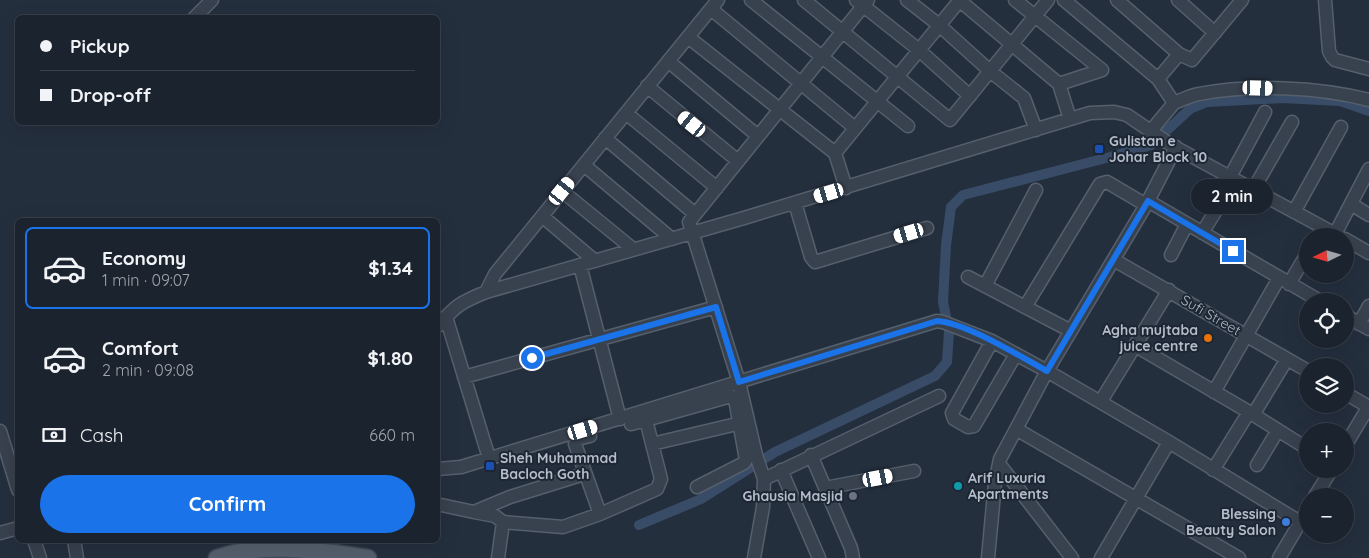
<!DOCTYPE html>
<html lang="en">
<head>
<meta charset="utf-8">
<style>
  :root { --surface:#1b232e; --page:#282f3a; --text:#f1f3f6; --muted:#a0a4aa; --line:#39404a; --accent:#1a73e8 }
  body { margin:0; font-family:Quicksand,sans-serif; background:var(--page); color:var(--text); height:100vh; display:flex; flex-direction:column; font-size:19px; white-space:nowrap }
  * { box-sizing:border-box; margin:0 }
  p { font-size:16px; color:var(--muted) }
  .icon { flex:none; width:28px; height:28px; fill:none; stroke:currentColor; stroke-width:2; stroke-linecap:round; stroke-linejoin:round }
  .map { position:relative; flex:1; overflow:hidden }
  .drawer { position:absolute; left:15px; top:218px; width:425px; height:325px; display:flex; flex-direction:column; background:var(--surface); border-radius:8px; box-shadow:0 5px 20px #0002,0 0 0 1px var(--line) }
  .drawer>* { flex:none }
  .hud { position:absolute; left:15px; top:15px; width:425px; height:110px; border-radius:8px; box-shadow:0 5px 20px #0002,0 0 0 1px var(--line); display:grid; align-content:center; height:110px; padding:0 25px; background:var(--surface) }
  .needle { width:32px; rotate:265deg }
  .controls { position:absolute; left:1299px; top:228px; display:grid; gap:10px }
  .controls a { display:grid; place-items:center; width:55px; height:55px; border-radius:50%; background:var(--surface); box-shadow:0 5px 20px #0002,0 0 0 1px var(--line); font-size:25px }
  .end { position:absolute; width:22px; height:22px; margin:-11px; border:6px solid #1a73e8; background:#fff; box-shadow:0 0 0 2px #fff }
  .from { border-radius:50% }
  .bubble { position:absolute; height:35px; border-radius:18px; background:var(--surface); box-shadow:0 5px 20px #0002,0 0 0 1px var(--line); font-size:16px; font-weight:700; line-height:35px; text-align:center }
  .car { position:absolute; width:15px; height:30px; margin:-15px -8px; border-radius:6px; box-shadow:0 0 4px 1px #0007; background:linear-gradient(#fff 24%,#345 0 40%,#fff 0 76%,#345 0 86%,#fff 0) }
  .hud b { display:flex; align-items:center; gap:18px; height:48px; font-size:19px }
  .hud b+b { border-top:1px solid var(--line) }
  .hud i { width:12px; height:12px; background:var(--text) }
  ul { padding:9px 0 0; list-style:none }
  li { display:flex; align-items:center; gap:15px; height:82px; margin:0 10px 8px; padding:0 15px; border:2px solid transparent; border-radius:8px }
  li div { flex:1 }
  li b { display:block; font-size:19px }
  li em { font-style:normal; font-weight:700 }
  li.current { border-color:var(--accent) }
  li>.icon { width:45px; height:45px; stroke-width:1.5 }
  .pay { display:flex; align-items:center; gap:12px; height:55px; padding:0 25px; font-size:19px }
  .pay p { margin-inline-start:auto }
  .cta { display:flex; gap:10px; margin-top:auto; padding:10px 25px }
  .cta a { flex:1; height:58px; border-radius:30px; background:var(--accent); color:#fff; font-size:20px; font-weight:700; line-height:58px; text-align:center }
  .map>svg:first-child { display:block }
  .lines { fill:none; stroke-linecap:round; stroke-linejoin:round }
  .canal { stroke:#394c67; stroke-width:10 }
  .minor-casing { stroke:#565f6c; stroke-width:15 }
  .major-casing { stroke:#414a57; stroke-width:19 }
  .minor { stroke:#38414e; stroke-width:12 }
  .major { stroke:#56606e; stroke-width:16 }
  .route { stroke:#1a73e8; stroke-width:6 }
  .transit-dot { fill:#1a4fb4; stroke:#1d2633; stroke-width:2 }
  .food-dot { fill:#e8710a; stroke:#1d2633; stroke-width:2 }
  .culture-dot { fill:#0f9aa8; stroke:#1d2633; stroke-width:2 }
  .worship-dot { fill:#6b7280; stroke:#1d2633; stroke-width:2 }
  .shop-dot { fill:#3f7fe0; stroke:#1d2633; stroke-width:2 }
  .labels { text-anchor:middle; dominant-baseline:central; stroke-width:4; stroke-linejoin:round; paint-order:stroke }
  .poi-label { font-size:14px; font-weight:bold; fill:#b4bcc9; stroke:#1d2633; text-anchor:start }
  .street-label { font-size:14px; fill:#b4bcc9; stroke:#1d2633 }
</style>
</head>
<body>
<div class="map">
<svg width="1369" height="558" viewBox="0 0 1369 558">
  <rect width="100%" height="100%" fill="#242f3e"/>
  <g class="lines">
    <path class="canal" d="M639 525 701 499 775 452 935 376 947 362 949 331 943 302 946 245 951 207 963 195 1110 157 1151 145 1190 109 1207 102 1283 98 1340 101 1369 111"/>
    <g class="minor-casing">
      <path id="minor" d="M751 0 908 126
        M804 0 950 120 1048 0
        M856 0 919 50 970 96
        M907 0 939 25 990 71 1024 98 1036 130
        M959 0 1059 84 1070 119
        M1015 0 1102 70
        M1064 0 1158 79
        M1117 0 1179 54
        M1178 0 1215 33
        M1325 0 1329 51 1332 57 1335 60 1369 69
        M711 9 855 128
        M194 18 212 0
        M688 37 835 153 846 188
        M668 61 758 136
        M1059 84 1102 70
        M647 86 738 161
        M1174 103C1182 100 1191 95 1199 94 1250 84 1319 87 1369 100
        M626 113 717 188
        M1150 132 1174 103 1158 79 1179 54 1192 60 1242 0
        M605 138 695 214
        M835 153 960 0
        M584 165 672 239
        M1230 177 1265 112
        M1253 190 1292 122
        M562 191 633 249
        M1148 201 1320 301
        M795 203 811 257 815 262 927 228
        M1351 204 1369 215
        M1294 212 1341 127
        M542 216 595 261
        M1202 233 1235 180
        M1335 234 1369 169
        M1345 239 1369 253
        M1171 255 1187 224
        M1114 260 1308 371
        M580 265 620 419
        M968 277 1071 331
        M1289 284 1308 252
        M985 286 1036 190
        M486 292 495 274 718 0
        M1025 307 1100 184 1107 182 1146 205
        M1345 315 1369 329
        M446 317 489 458
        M1359 324 1369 306
        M438 326C455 306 461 302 486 292L744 218 1090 113 1114 112 1127 115 1171 145 1339 236
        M992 341 952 413 954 419 968 427 974 426 1016 354
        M1136 346 1249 412 1308 449
        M464 377 716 307
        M1214 392 1279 278
        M1345 393 1369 407
        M1101 401 1169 290
        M1253 415 1287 359
        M653 418 731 396 735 399 746 460 744 463 697 487
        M1016 429 1239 558
        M0 431 18 490
        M590 436 577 439 575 444 600 514
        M652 444 741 423
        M1345 446 1369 406
        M811 455 851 548 853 558
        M1000 465 1072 558
        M1257 465 1278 430
        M438 469 461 467 937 321 943 322 992 341 1047 371 1169 442 1300 522
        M781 470 819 558
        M1213 470 1249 412
        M764 479 939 396
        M825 488 914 471
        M1315 496 1332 469
        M441 505 474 512 510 497 584 474
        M474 512 495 516 503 522 563 527 600 514 657 489 661 479 646 420 631 424
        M0 533 18 528
        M34 540 40 558
        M74 540 77 558
        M498 558 503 522
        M754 558 763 507 764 479 756 455 739 382 689 222 868 0
        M988 558 995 483 1000 459 1047 371 1146 205 1176 147
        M1101 558 1169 442
        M1279 558 1308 509"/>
    </g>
    <g class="major-casing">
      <path id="major" d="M217 558C266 541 318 551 368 558"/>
    </g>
    <use href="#minor" class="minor"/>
    <use href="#major" class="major"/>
  </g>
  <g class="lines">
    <path class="route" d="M532 358 716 307 739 382 937 321C967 323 1019 356 1047 371L1148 201 1233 251"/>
  </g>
  <g class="transit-dot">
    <rect x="1094" y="144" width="10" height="10" rx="2.5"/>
    <rect x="485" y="461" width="10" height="10" rx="2.5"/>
  </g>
  <circle class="food-dot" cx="1208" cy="338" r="5"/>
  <circle class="culture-dot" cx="958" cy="486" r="5"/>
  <circle class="worship-dot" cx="853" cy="496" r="5"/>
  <circle class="shop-dot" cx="1286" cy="522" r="5"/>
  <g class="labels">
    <g class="poi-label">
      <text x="1109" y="141">Gulistan e<tspan x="1109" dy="16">Johar Block 10</tspan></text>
      <text x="1198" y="330" text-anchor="end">Agha mujtaba<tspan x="1198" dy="16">juice centre</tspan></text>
      <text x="500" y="458">Sheh Muhammad<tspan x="500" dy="16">Bacloch Goth</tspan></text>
      <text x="968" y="478">Arif Luxuria<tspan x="968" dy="16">Apartments</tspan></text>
      <text x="843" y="496" text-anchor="end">Ghausia Masjid</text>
      <text x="1276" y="514" text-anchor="end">Blessing<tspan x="1276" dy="16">Beauty Salon</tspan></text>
    </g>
    <g class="street-label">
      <text transform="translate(1211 315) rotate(30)">Sufi Street</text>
    </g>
  </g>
</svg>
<div class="controls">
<a><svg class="needle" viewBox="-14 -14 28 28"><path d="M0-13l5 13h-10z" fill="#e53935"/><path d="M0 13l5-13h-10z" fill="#a0a4aa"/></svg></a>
<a><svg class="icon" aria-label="locate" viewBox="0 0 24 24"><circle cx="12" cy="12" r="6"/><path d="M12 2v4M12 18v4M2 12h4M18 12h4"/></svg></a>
<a><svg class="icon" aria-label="layers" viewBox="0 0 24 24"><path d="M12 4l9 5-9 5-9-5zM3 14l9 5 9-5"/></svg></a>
<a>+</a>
<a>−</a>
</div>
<i class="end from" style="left:532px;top:358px"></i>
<i class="end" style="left:1233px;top:251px"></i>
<div class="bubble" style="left:1191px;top:179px;width:82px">2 min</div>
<i class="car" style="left:1258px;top:88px;rotate:92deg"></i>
<i class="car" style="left:692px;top:124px;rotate:309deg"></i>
<i class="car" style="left:562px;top:191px;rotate:39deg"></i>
<i class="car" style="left:829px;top:193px;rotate:253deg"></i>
<i class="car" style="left:909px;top:233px;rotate:253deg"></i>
<i class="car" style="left:583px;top:430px;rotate:73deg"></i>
<i class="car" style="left:878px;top:478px;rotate:79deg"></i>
<div class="hud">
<b><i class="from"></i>Pickup</b>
<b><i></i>Drop-off</b>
</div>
<section class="drawer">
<ul>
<li class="current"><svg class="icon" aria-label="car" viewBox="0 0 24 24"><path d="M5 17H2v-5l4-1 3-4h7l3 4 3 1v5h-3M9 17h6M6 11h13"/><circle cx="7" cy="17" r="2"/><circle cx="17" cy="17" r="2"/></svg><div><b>Economy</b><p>1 min · 09:07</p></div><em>$1.34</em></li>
<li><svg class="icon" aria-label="car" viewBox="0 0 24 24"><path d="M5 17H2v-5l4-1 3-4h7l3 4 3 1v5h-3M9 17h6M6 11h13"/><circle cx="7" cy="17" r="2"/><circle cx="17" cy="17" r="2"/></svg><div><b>Comfort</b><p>2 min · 09:08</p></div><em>$1.80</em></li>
</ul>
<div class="pay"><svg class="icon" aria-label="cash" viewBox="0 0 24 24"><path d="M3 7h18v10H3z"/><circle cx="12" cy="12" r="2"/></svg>Cash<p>660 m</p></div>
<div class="cta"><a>Confirm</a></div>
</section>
</div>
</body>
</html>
